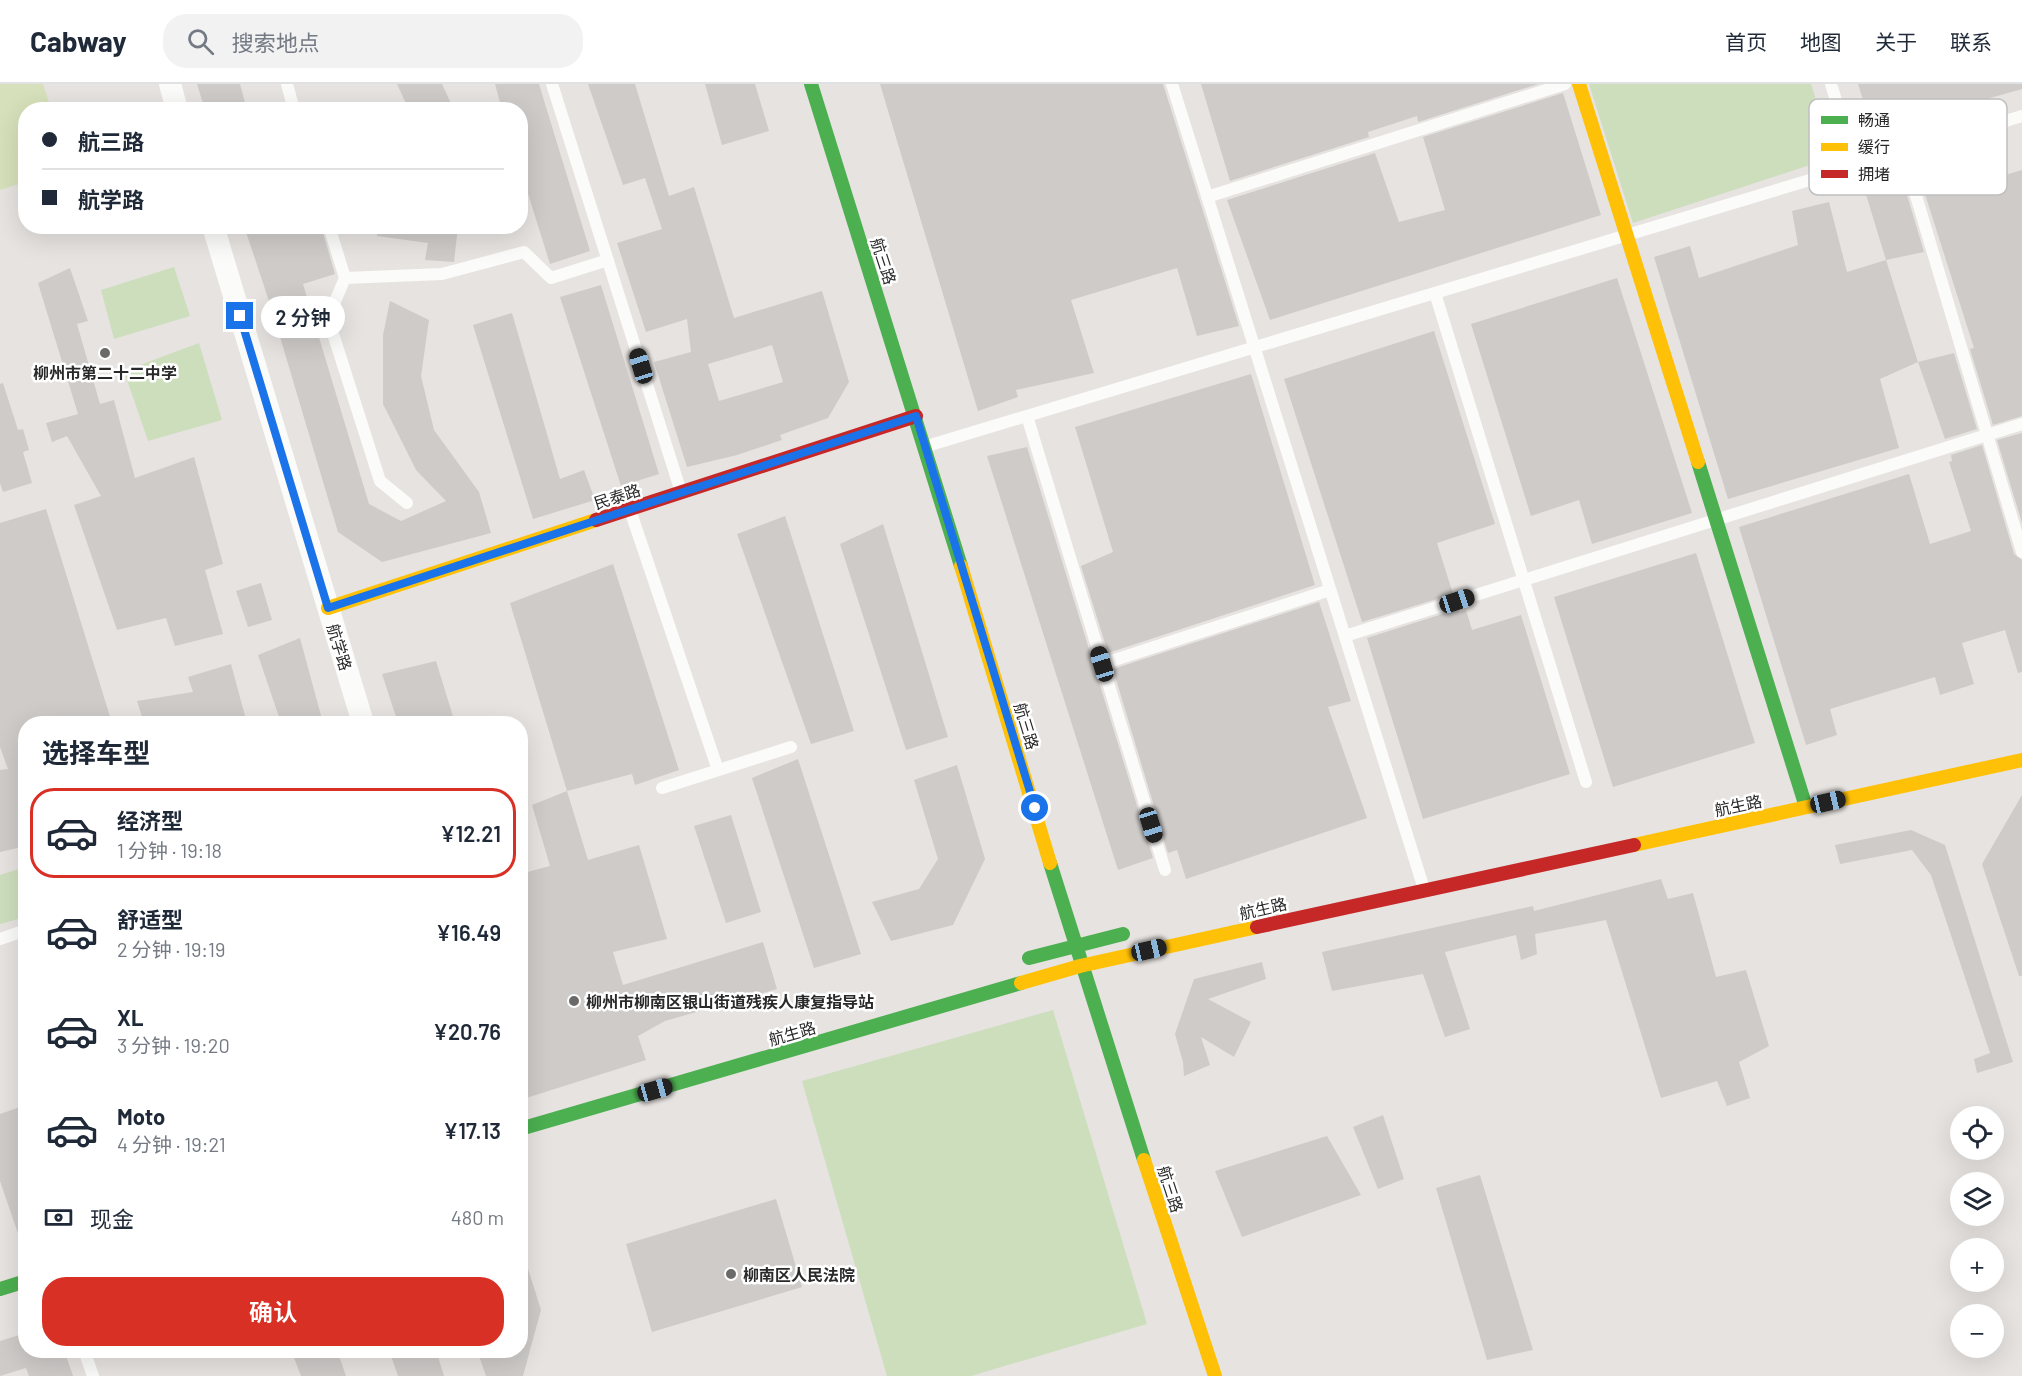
<!DOCTYPE html>
<html lang="zh">
<head>
<meta charset="utf-8">
<style>
  :root { --surface:#fff; --page:#f2f2f3; --text:#1f2937; --muted:#747a83; --line:#e0e1e3; --accent:#d93025 }
  body { margin:0; font-family:Barlow,"Noto Sans SC",sans-serif; background:var(--page); color:var(--text); height:100vh; display:flex; flex-direction:column; font-size:22px; white-space:nowrap }
  * { box-sizing:border-box; margin:0 }
  p { font-size:20px; color:var(--muted) }
  .icon { flex:none; width:33px; height:33px; fill:none; stroke:currentColor; stroke-width:2; stroke-linecap:round; stroke-linejoin:round }
  .map { position:relative; flex:1; overflow:hidden }
  .panel { position:absolute; left:18px; top:632px; width:510px; height:642px; display:flex; flex-direction:column; background:var(--surface); border-radius:24px; box-shadow:0 6px 24px #0002 }
  .panel>* { flex:none }
  .banner { position:absolute; left:18px; top:18px; width:510px; height:132px; border-radius:24px; box-shadow:0 6px 24px #0002; display:grid; align-content:center; height:132px; padding:0 24px; background:var(--surface) }
  .buttons { position:absolute; left:1950px; top:1022px; display:grid; gap:12px }
  .buttons a { display:grid; place-items:center; width:54px; height:54px; border-radius:50%; background:var(--surface); box-shadow:0 6px 24px #0002; font-size:30px }
  .end { position:absolute; width:27px; height:27px; margin:-14px; border:8px solid #1a73e8; background:#fff; box-shadow:0 0 0 3px #fff }
  .from { border-radius:50% }
  .bubble { position:absolute; height:42px; border-radius:21px; background:var(--surface); box-shadow:0 6px 24px #0002; font-size:20px; font-weight:600; line-height:42px; text-align:center }
  .car { position:absolute; width:18px; height:36px; margin:-18px -9px; border-radius:8px; box-shadow:0 0 4px 2px #0007; background:linear-gradient(#222 24%,#8ab4d8 0 40%,#222 0 76%,#8ab4d8 0 86%,#222 0) }
  .banner b { display:flex; align-items:center; gap:21px; height:57px; font-size:22px }
  .banner b+b { border-top:2px solid var(--line) }
  .banner i { width:15px; height:15px; background:var(--text) }
  ul { padding:0; list-style:none }
  li { display:flex; align-items:center; gap:18px; height:90px; margin:0 12px 9px; padding:0 12px; border:3px solid transparent; border-radius:24px }
  li div { flex:1 }
  li b { display:block; font-size:22px }
  li em { font-style:normal; font-weight:600 }
  li.selected { border-color:var(--accent) }
  li>.icon { width:54px; height:54px; stroke-width:1.5 }
  h2 { padding:0 24px; font-size:27px; line-height:72px }
  .pay { display:flex; align-items:center; gap:15px; height:66px; padding:0 24px; font-size:22px }
  .pay p { margin-inline-start:auto }
  .button { display:flex; gap:12px; margin-top:auto; padding:12px 24px }
  .button a { flex:1; height:69px; border-radius:24px; background:var(--accent); color:#fff; font-size:24px; font-weight:600; line-height:69px; text-align:center }
  header { display:flex; align-items:center; gap:36px; box-sizing:border-box; height:84px; padding:0 30px; background:var(--surface); border-bottom:2px solid var(--line) }
  header strong { font-size:28px }
  nav { display:flex; gap:33px; margin-inline-start:auto; font-size:21px }
  .search { width:420px; height:54px; background:var(--page); display:flex; align-items:center; gap:15px; box-sizing:border-box; padding:0 21px; border-radius:24px; color:var(--muted); font-size:22px }
  .map>svg:first-child { display:block }
  .green { fill:#cddebd }
  .pitch { fill:#d6e1bb }
  .building { fill:#cecbc9; fill-rule:evenodd }
  .lines { fill:none; stroke-linecap:round; stroke-linejoin:round }
  .lane { stroke:#fbfbfa; stroke-width:12 }
  .street { stroke:#fbfbfa; stroke-width:22 }
  .fast { stroke:#4caf50; stroke-width:14 }
  .slow { stroke:#ffc107; stroke-width:14 }
  .jam { stroke:#c62828; stroke-width:14 }
  .route { stroke:#1a73e8; stroke-width:8 }
  .poi-dot { fill:#6c6a69; stroke:#fff; stroke-width:2 }
  .labels { text-anchor:middle; dominant-baseline:central; stroke-width:5; stroke-linejoin:round; paint-order:stroke }
  .street-label { font-size:16px; fill:#292929; stroke:#fff }
  .poi-label { font-size:16px; font-weight:bold; fill:#292929; stroke:#fff; text-anchor:start }
  .key { fill:#fff; stroke:#bfbfbf; stroke-width:1.5 }
  .key-label { font-size:16px; fill:#292929 }
</style>
</head>
<body>
<header>
<strong>Cabway</strong>
<div class="search"><svg class="icon" aria-label="search" viewBox="0 0 24 24"><circle cx="10" cy="10" r="6"/><path d="M15 15l6 6"/></svg>搜索地点</div>
<nav><a>首页</a><a>地图</a><a>关于</a><a>联系</a></nav>
</header>
<div class="map">
<svg width="2022" height="1292" viewBox="0 0 2022 1292">
  <rect width="100%" height="100%" fill="#e7e3e0"/>
  <path class="green" d="M1589 0H1811L1834 73 1633 139Z
    M174 183 190 232 114 255 101 206Z
    M199 259 222 336 148 357 124 287Z
    M25 783V833L0 840V791Z
    M1053 926 1147 1240 971 1292H887L802 997Z"/>
  <path class="pitch" d="M0 0H43L51 25 26 26 25 98 0 106Z"/>
  <path class="building" d="M197 0H240L247 26H205Z
    M397 0H442L454 26H409Z
    M495 0H539L590 167 550 180 520 84V26H502Z
    M588 0H635L669 112 694 103 734 234 822 207 849 298 828 334 780 351 782 356 737 371 687 383 654 278 691 268 687 235 646 248 617 159 662 145 645 94 623 101ZM772 261 783 298 719 317 708 280Z
    M705 0H755L769 47 722 61Z
    M880 0H1163L1239 242 1197 252 1177 184 1071 216 1094 289 1016 306 1018 313 978 327Z
    M1201 0H1538L1418 38 1417 32 1368 48 1369 53 1230 97Z
    M1858 0H2022V5L1873 47Z
    M1563 9 1601 131 1270 236 1227 116 1375 69 1399 138 1445 126 1423 53Z
    M1957 72 1965 103 2022 86V332L1993 341 1970 265 1974 264 1917 85 1919 82Z
    M1901 91 1924 168 1886 176 1864 104Z
    M1829 118 1847 188 1886 176 1918 278 1880 295 1899 364 1728 415 1654 173 1690 162 1699 194 1798 161 1792 127Z
    M244 142H321L335 190 303 200 369 420 401 437 446 417 416 386 383 320V251L390 217 429 236 421 292 434 346 479 408 491 449 382 478 338 448 272 226Z
    M378 142H458L454 178 425 176 428 159 377 152Z
    M70 184 88 237 77 240 100 320 114 316 135 394 194 373 223 480 205 486 223 550 175 562 166 534 117 546 74 421 101 412 67 352 52 358 46 339 78 330 38 199Z
    M1617 194 1692 429 1592 460 1579 416 1531 432 1471 240Z
    M601 201 659 390 621 402 560 213Z
    M512 229 560 395 584 386 595 416 533 435 473 241Z
    M1434 247 1495 440 1437 459 1453 510 1362 538 1284 295Z
    M1954 269 1977 345 1945 355 1918 278Z
    M1251 290 1315 501 1108 569 1081 482 1113 468 1075 343Z
    M3 299 18 346 23 345 29 366 23 368 32 399 3 408 0 399V300Z
    M2022 349V439L1997 356Z
    M1982 361 2014 470 2022 476V588L2018 589 2005 546 1962 559 1974 600 1940 611 1935 593 1830 625 1837 651 1806 661 1739 443 1909 390 1930 460 1971 447 1949 378 1952 377 1951 371Z
    M1027 363 1153 774 1118 786 987 372Z
    M46 425 112 639H26V762L0 768V686L8 685 0 663V439Z
    M785 432 854 647 811 660 737 450Z
    M883 440 948 653 906 666 840 460Z
    M1696 469 1755 659 1613 703 1554 513Z
    M613 480 679 686 635 701 632 690 567 707 510 519Z
    M261 499 272 536 248 543 236 507Z
    M1319 518 1351 617 1328 623 1367 734 1186 795 1177 766 1168 769 1113 585Z
    M1458 525 1459 528 1466 526 1472 546 1521 531 1570 690 1423 735 1367 554Z
    M300 554 323 639H281L258 571Z
    M436 577 455 639H398L382 590Z
    M231 580 247 639H144L137 617 193 608 188 593Z
    M798 675 861 870 814 884 752 694Z
    M957 681 985 775 953 841 891 857 872 818 919 805 938 775 914 696Z
    M567 707 588 776 639 761 667 855 613 868 623 901 763 858 777 905 665 937 638 952 646 976 520 1016V790L550 782 532 721Z
    M2022 711V892H2019L1982 780Z
    M731 731 761 828 726 839 694 742Z
    M1911 746 1945 761 2013 978 1977 989 1974 975 1990 969 1931 791 1912 766 1840 780 1835 761Z
    M1661 795 1668 815 1693 809 1716 893 1746 886 1769 962 1739 978 1750 1014 1727 1022 1717 997 1661 1014 1606 836 1535 850 1537 870 1521 876 1516 851 1445 868 1470 945 1445 953 1423 890 1332 907 1322 868 1533 822 1534 827Z
    M1262 878 1266 895 1208 915 1251 938 1234 973 1201 953 1210 981 1184 992 1183 978 1175 950 1194 895Z
    M26 1021V1164H23L0 1097V1030Z
    M1383 1031 1404 1095 1378 1105 1353 1043Z
    M1327 1052 1361 1111 1242 1153 1215 1087Z
    M1480 1091 1533 1266 1487 1276 1436 1104Z
    M776 1115 802 1203 652 1248 626 1160Z
    M524 1172 541 1226 523 1292H486L477 1266H520V1173Z
    M26 1249V1266H64L73 1292H29L26 1284 0 1292V1257Z
    M291 1266H337L346 1292H301Z
    M389 1266H436L444 1292H398Z"/>
  <g class="lines">
    <path class="lane" d="M287 0 294 26
      M552 0 681 408
      M1172 0 1424 805
      M1831 0 1856 82
      M1903 68 2022 468
      M1207 113 1565 0
      M329 142 345 194 328 234 380 397 407 419
      M345 194 442 190 524 168 551 194 608 176
      M1435 209 1586 698
      M1027 332 1165 786
      M927 362 2022 32
      M630 426 718 686
      M1345 552 2022 340
      M1102 580 1330 506
      M662 704 791 663
      M0 855 26 846
      M84 1266 93 1292"/>
    <path class="street" d="M170 0 177 26
      M213 142 363 639"/>
    <path class="fast" d="M811 0 961 482
      M1698 378 1806 723
      M1050 779 1144 1076
      M1029 874 1123 850
      M520 1045 1021 899
      M0 1205 26 1197"/>
    <path class="slow" d="M1579 0 1698 378
      M961 482 1050 779
      M328 524 596 436
      M1634 761 2022 676
      M1021 899 1080 882 1257 843
      M1144 1076 1215 1292"/>
    <path class="jam" d="M596 436 916 332
      M1257 843 1634 761"/>
  </g>
  <g class="lines">
    <path class="route" d="M240 232 328 524 916 332 1035 724"/>
  </g>
  <g class="poi-dot">
    <circle cx="105" cy="269" r="6"/>
    <circle cx="574" cy="917" r="6"/>
    <circle cx="731" cy="1190" r="6"/>
  </g>
  <g class="labels">
    <g class="street-label">
      <text transform="translate(884 177) rotate(72)">航三路</text>
      <text transform="translate(617 412) rotate(-18)">民泰路</text>
      <text transform="translate(340 563) rotate(73)">航学路</text>
      <text transform="translate(1027 642) rotate(73)">航三路</text>
      <text transform="translate(1738 721) rotate(-12)">航生路</text>
      <text transform="translate(1263 824) rotate(-13)">航生路</text>
      <text transform="translate(792 949) rotate(-16)">航生路</text>
      <text transform="translate(1171 1105) rotate(72)">航三路</text>
    </g>
    <g class="poi-label">
      <text x="105" y="288" text-anchor="middle">柳州市第二十二中学</text>
      <text x="586" y="917">柳州市柳南区银山街道残疾人康复指导站</text>
      <text x="743" y="1190">柳南区人民法院</text>
    </g>
  </g>
  <rect x="1809" y="15" width="198" height="96" rx="9" class="key"/>
  <rect x="1821" y="32" width="27" height="8" fill="#4caf50"/>
  <rect x="1821" y="59" width="27" height="8" fill="#ffc107"/>
  <rect x="1821" y="86" width="27" height="8" fill="#c62828"/>
  <g class="key-label">
    <text x="1858" y="42">畅通</text>
    <text x="1858" y="69">缓行</text>
    <text x="1858" y="96">拥堵</text>
  </g>
</svg>
<div class="buttons">
<a><svg class="icon" aria-label="locate" viewBox="0 0 24 24"><circle cx="12" cy="12" r="6"/><path d="M12 2v4M12 18v4M2 12h4M18 12h4"/></svg></a>
<a><svg class="icon" aria-label="layers" viewBox="0 0 24 24"><path d="M12 4l9 5-9 5-9-5zM3 14l9 5 9-5"/></svg></a>
<a>+</a>
<a>−</a>
</div>
<i class="end from" style="left:1035px;top:724px"></i>
<i class="end" style="left:240px;top:232px"></i>
<div class="bubble" style="left:261px;top:212px;width:84px">2 分钟</div>
<i class="car" style="left:641px;top:282px;rotate:343deg"></i>
<i class="car" style="left:1457px;top:517px;rotate:72deg"></i>
<i class="car" style="left:1102px;top:580px;rotate:343deg"></i>
<i class="car" style="left:1828px;top:718px;rotate:77deg"></i>
<i class="car" style="left:1151px;top:741px;rotate:163deg"></i>
<i class="car" style="left:1149px;top:866px;rotate:77deg"></i>
<i class="car" style="left:655px;top:1006px;rotate:74deg"></i>
<div class="banner">
<b><i class="from"></i>航三路</b>
<b><i></i>航学路</b>
</div>
<section class="panel">
<h2>选择车型</h2>
<ul>
<li class="selected"><svg class="icon" aria-label="car" viewBox="0 0 24 24"><path d="M5 17H2v-5l4-1 3-4h7l3 4 3 1v5h-3M9 17h6M6 11h13"/><circle cx="7" cy="17" r="2"/><circle cx="17" cy="17" r="2"/></svg><div><b>经济型</b><p>1 分钟 · 19:18</p></div><em>¥12.21</em></li>
<li><svg class="icon" aria-label="car" viewBox="0 0 24 24"><path d="M5 17H2v-5l4-1 3-4h7l3 4 3 1v5h-3M9 17h6M6 11h13"/><circle cx="7" cy="17" r="2"/><circle cx="17" cy="17" r="2"/></svg><div><b>舒适型</b><p>2 分钟 · 19:19</p></div><em>¥16.49</em></li>
<li><svg class="icon" aria-label="car" viewBox="0 0 24 24"><path d="M5 17H2v-5l4-1 3-4h7l3 4 3 1v5h-3M9 17h6M6 11h13"/><circle cx="7" cy="17" r="2"/><circle cx="17" cy="17" r="2"/></svg><div><b>XL</b><p>3 分钟 · 19:20</p></div><em>¥20.76</em></li>
<li><svg class="icon" aria-label="car" viewBox="0 0 24 24"><path d="M5 17H2v-5l4-1 3-4h7l3 4 3 1v5h-3M9 17h6M6 11h13"/><circle cx="7" cy="17" r="2"/><circle cx="17" cy="17" r="2"/></svg><div><b>Moto</b><p>4 分钟 · 19:21</p></div><em>¥17.13</em></li>
</ul>
<div class="pay"><svg class="icon" aria-label="cash" viewBox="0 0 24 24"><path d="M3 7h18v10H3z"/><circle cx="12" cy="12" r="2"/></svg>现金<p>480 m</p></div>
<div class="button"><a>确认</a></div>
</section>
</div>
</body>
</html>
